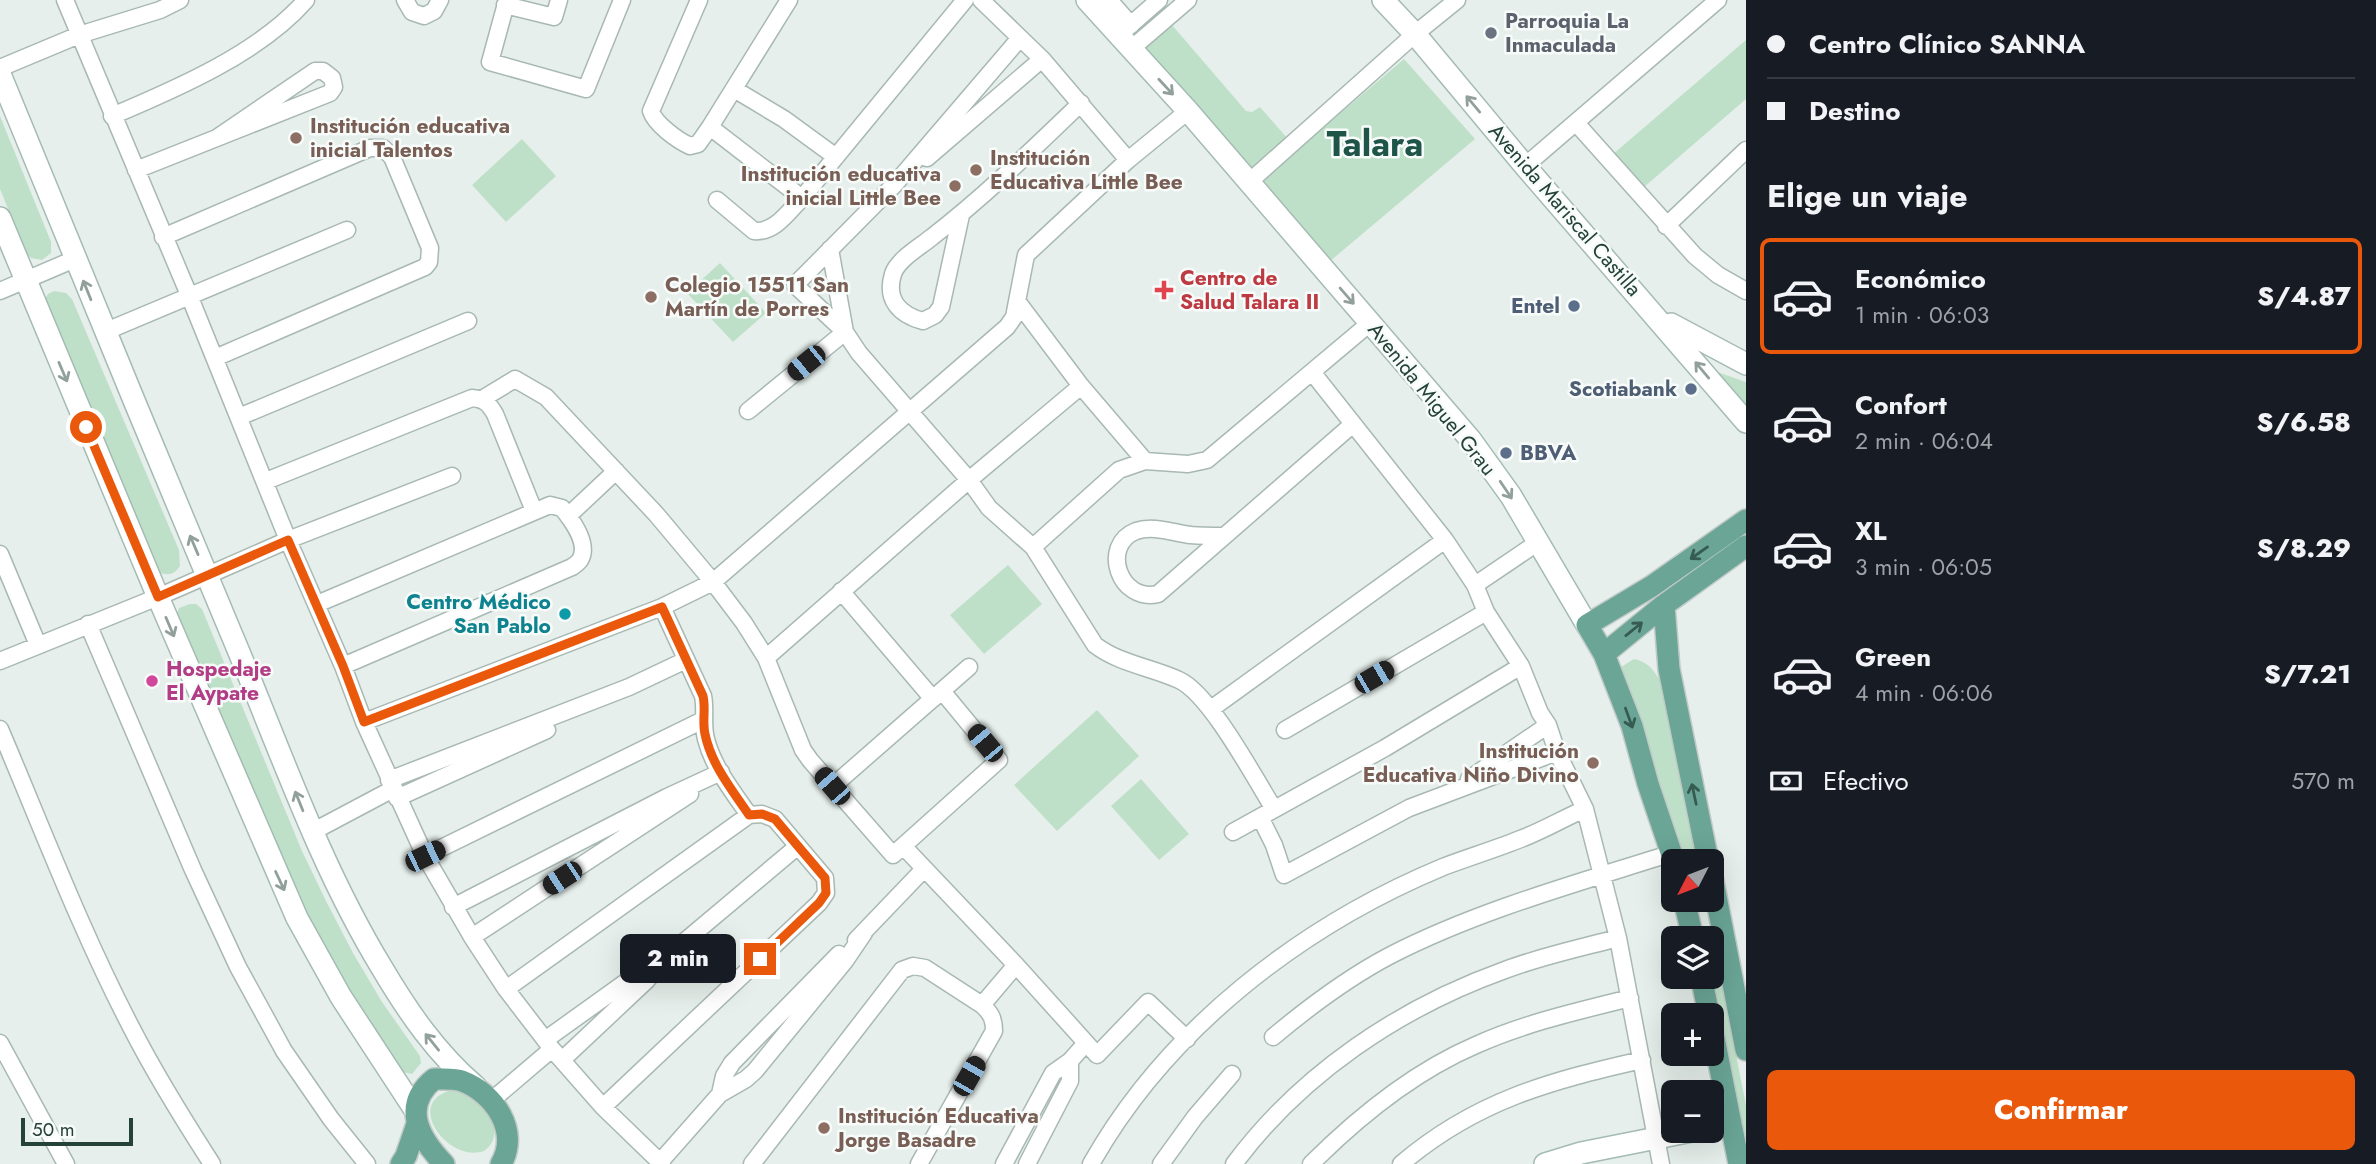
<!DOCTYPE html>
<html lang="es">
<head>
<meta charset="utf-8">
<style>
  :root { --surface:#171b24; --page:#20242c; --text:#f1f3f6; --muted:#9ea1a6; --line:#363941; --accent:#ea580c }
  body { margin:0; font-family:Jost,sans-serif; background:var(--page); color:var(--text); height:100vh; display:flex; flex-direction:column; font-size:26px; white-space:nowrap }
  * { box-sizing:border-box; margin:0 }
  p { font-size:23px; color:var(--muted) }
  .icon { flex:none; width:38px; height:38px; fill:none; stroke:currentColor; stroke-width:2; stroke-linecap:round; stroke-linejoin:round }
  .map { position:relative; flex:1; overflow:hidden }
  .details { display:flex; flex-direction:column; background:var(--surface); width:630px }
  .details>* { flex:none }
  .top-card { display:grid; align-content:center; height:154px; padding:0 21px; background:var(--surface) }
  .needle { width:46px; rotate:228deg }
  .buttons { position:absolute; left:1661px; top:849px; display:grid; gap:14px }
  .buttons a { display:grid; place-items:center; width:63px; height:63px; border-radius:10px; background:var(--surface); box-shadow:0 7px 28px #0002; font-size:35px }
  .scale { position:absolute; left:21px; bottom:18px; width:112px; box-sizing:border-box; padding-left:7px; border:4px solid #24423a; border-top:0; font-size:19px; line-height:24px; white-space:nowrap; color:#24423a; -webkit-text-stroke:5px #f7fbf9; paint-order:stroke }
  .end { position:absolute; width:32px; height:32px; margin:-16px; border:9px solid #ea580c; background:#fff; box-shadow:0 0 0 4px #fff }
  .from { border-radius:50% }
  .bubble { position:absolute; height:49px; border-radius:10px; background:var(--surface); box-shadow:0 7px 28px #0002; font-size:23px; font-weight:800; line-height:49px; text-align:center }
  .car { position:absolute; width:21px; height:42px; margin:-21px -10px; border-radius:9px; box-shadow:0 0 5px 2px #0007; background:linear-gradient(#222 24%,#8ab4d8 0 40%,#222 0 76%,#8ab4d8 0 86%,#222 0) }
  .top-card b { display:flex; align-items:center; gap:24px; height:66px; font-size:26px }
  .top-card b+b { border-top:2px solid var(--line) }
  .top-card i { width:18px; height:18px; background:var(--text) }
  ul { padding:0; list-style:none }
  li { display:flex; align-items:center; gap:21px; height:116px; margin:0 14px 10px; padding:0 7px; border:4px solid transparent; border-radius:10px }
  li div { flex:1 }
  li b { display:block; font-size:26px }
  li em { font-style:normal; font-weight:800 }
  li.current { border-color:var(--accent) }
  li>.icon { width:63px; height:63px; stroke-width:1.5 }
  h2 { padding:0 21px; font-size:32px; line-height:84px }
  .pay { display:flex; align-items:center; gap:18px; height:77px; padding:0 21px; font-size:26px }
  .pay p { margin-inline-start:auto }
  .button { display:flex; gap:14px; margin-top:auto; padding:14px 21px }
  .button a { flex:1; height:80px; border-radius:10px; background:var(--accent); color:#fff; font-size:28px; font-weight:800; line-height:80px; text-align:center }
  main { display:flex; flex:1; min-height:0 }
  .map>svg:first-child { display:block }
  .green { fill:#bfe0c8 }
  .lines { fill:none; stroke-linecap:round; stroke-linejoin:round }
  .street-casing { stroke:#a8b8b2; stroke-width:19 }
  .secondary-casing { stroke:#a4bbb3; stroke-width:24 }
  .primary-casing { stroke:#c2cac8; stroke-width:24 }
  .street { stroke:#fff; stroke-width:16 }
  .secondary { stroke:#fff; stroke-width:21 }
  .primary { stroke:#6aa596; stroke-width:21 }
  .oneway { stroke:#92a09c }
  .oneway2 { stroke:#365b51 }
  .route { stroke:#ea580c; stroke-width:9 }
  .worship-dot { fill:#6b7280; stroke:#f7fbf9; stroke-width:2.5 }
  .education-dot { fill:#8d6e63; stroke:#f7fbf9; stroke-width:2.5 }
  .health-dot { fill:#e0444e; stroke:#f7fbf9; stroke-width:2.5 }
  .service-dot { fill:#5c6f8a; stroke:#f7fbf9; stroke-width:2.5 }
  .culture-dot { fill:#0f9aa8; stroke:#f7fbf9; stroke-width:2.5 }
  .hotel-dot { fill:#d1479c; stroke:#f7fbf9; stroke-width:2.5 }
  .labels { text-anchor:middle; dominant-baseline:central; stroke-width:5; stroke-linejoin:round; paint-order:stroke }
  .worship-label { font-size:21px; font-weight:bold; fill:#5b616d; stroke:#f7fbf9; text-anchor:start }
  .education-label { font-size:21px; font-weight:bold; fill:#785e54; stroke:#f7fbf9; text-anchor:start }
  .street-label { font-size:21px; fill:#24423a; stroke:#f7fbf9 }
  .health-label { font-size:21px; font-weight:bold; fill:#be3a42; stroke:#f7fbf9; text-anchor:start }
  .service-label { font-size:21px; font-weight:bold; fill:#4e5e75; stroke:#f7fbf9; text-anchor:end }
  .culture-label { font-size:21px; font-weight:bold; fill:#0d838f; stroke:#f7fbf9; text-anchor:end }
  .hotel-label { font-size:21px; font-weight:bold; fill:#b23c85; stroke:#f7fbf9; text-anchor:start }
  .town-label { font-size:35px; font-weight:bold; fill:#1f5548; stroke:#f7fbf9 }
</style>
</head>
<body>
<main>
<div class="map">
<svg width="1746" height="1164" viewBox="0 0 1746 1164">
  <rect width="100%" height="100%" fill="#e6efeb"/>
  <path class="green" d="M1172 25 1246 111 1252 112 1260 107 1288 139 1253 169 1245 171 1137 55Z
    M1746 40V99L1643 188 1612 155Z
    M1404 59 1475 139 1316 273 1252 188Z
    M0 116 51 242V253L42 260 31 258 26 253 0 189Z
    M522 139 556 176 506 222 472 185Z
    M720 263 766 313 733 342 687 293Z
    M54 291 66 293 72 299 179 550 180 566C174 575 168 576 158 572L45 299 48 294Z
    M1697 365 1746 382V426Z
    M1008 565 1042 604 984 654 950 615Z
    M190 604H196L202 609 302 851 326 901 353 953 382 1002 420 1056 421 1063 412 1074 398 1071 306 919 177 614 179 608Z
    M1634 659C1648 662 1653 669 1661 682L1700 861H1683L1617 676 1621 667Z
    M1097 710 1139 756 1057 831 1014 785Z
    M1141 779 1189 834 1159 860 1111 806Z
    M1712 935 1746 1105V1141L1712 970V938L1705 937Z
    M459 1089C482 1092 510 1133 484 1151 446 1164 399 1096 459 1089Z"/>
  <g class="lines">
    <g class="street-casing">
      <path id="street" d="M65 0 189 295 288 540 343 666 364 722 425 856 472 937 506 989 552 1049 603 1107 662 1164
        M405 0 412 12 424 16 434 11 440 0
        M507 0 490 62 586 89 622 0
        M699 0 651 111C655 124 677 140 690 146L698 144 710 127 789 0
        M981 0 1042 59 1128 160
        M1109 0 1131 25
        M505 5 554 17 559 0
        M1119 35 1159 0
        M1020 38 895 184 795 285 845 332 859 353 969 480 989 508 1033 547 1095 645C1120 664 1151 667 1179 680 1210 694 1254 777 1274 809
        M1131 49 1188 0
        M0 68 79 35 160 10 180 0
        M734 89 784 119 836 157
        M112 116C176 89 260 53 306 0
        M1577 124 1695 256 1718 275 1746 291
        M710 127 802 198
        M927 158 1042 59
        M1525 166 1718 0
        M136 170 330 93 334 87 332 78 323 71H315L218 137
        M1248 183 1415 34 1457 0
        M717 200 754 231C775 233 789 211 802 198L965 0
        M961 215 941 307 935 315 923 321C900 315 885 300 893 274 898 259 920 247 932 237 985 196 1033 149 1081 103
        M1666 226 1746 150
        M163 237 370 148H383L392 157 430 248 429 262 425 267 215 358
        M0 291 75 259
        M1017 301 1081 386 1145 461
        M104 332 347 230
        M1312 372 1445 540 1475 585 1486 612 1521 666 1540 713 1548 725 1557 752 1585 809 1618 938 1661 1164
        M482 399 515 379 546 397 656 514 713 582 744 623 766 658 803 750 810 760 893 855 999 760 942 691
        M748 411 845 332 830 249
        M239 417 468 321
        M266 481 472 398C485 399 489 404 495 414L534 511
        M568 516 616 471
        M1224 536C1213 536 1202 536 1191 535 1174 533 1153 525 1136 531 1100 545 1119 603 1158 594L1353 424
        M1033 547 1119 470 1145 461 1188 464 1207 460 1370 323
        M0 554 38 645
        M1475 585 1537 543
        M841 591 933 699
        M317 604 550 505 562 508C571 519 590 544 580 560 578 563 575 565 572 567L343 666
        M662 607 703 696C706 710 702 724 706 739 713 767 733 792 749 815
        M88 624 193 870 238 967 284 1051 331 1119 367 1164
        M766 658 969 480 1081 386
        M0 661 158 597 288 540 452 476
        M1211 709 1445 540
        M364 722 662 607 713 582 1007 327 1014 317 1026 255 1128 160 1188 111
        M0 729C42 828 81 931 131 1027 155 1074 183 1119 212 1164
        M1285 730 1486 612
        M1469 779 1548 725
        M389 780 629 687 686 660
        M833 786 969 667
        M397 798 547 730
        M1260 817 1274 845 1284 875 1409 808 1557 752
        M312 832 393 789
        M1233 832 1385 748 1521 666
        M903 846 1016 965 1097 1055 1148 1002 1187 1039
        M425 856 703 720
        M453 907 667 797 721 772
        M472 937 690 794
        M856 940 924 869
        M506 989 749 815 762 814 775 819 825 878 826 893 819 903 603 1107
        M982 1005 1016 965
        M1273 1037C1310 1006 1349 977 1391 955 1479 910 1578 883 1672 853
        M545 1040 637 974 666 957 798 846
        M0 1043 66 1164
        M562 1060 646 981 658 967
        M720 1094 724 1076 732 1063 839 954
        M492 1100 552 1049
        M660 1162 720 1094 746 1079 755 1071 845 961 864 933
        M752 1164 902 970 913 966 925 968 982 1005C991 1013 994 1019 994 1031L919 1164
        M1004 1164 1053 1073 1070 1061 1086 1043
        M1027 1164 1070 1081V1061
        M1091 1164C1167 1029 1301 926 1443 867 1469 857 1496 849 1523 838 1544 830 1564 818 1585 809
        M1161 1164 1195 1117 1232 1074
        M1234 1164C1301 1074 1399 1008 1505 970 1542 956 1580 948 1618 938
        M1311 1164C1359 1116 1413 1072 1476 1045 1525 1023 1578 1011 1630 998
        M1401 1164C1475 1101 1549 1081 1642 1060"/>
    </g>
    <g class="secondary-casing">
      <path id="secondary" d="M1087 0 1188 111 1470 439 1511 496 1587 625
        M1383 0 1415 34 1525 166 1746 422
        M0 74C76 261 153 447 231 633 279 746 318 863 382 968 408 1012 437 1054 476 1087
        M0 218 158 597 297 918 341 997 415 1110
        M1671 324 1746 364
        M1712 1128 1731 1124
        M1545 1164 1581 1153 1697 1130"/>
    </g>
    <g class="primary-casing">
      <path id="primary" d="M1664 605 1669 669 1708 861
        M1604 654 1664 605 1746 546
        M1674 861 1648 784 1632 726 1604 654 1587 625 1652 586 1746 520
        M1712 876 1746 1050
        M1684 900 1693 938
        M1701 976 1709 1015
        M1712 1028 1739 1164
        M401 1164 406 1156 417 1124
        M444 1164C419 1138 401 1106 434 1079 443 1079 454 1078 462 1081 494 1093 520 1131 501 1164"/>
    </g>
    <use href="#street" class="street"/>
    <use href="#secondary" class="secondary"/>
    <use href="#primary" class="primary"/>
  </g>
  <defs><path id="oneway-shaft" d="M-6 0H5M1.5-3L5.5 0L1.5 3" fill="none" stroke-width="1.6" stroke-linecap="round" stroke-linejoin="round" transform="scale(1.75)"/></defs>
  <g class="oneway">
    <use href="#oneway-shaft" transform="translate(1166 87) rotate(47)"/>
    <use href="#oneway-shaft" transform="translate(1473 104) rotate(-130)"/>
    <use href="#oneway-shaft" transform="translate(87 290) rotate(-112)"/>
    <use href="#oneway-shaft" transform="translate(1347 296) rotate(49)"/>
    <use href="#oneway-shaft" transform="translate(1702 370) rotate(-130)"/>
    <use href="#oneway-shaft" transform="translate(63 372) rotate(67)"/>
    <use href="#oneway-shaft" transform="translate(1506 490) rotate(56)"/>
    <use href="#oneway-shaft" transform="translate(194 545) rotate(-113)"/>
    <use href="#oneway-shaft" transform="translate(170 627) rotate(67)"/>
    <use href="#oneway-shaft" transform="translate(299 801) rotate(-112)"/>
    <use href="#oneway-shaft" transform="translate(280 881) rotate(65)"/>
    <use href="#oneway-shaft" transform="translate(432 1042) rotate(-129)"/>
  </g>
  <g class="oneway2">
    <use href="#oneway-shaft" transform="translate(1699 553) rotate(145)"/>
    <use href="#oneway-shaft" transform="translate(1634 629) rotate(-39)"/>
    <use href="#oneway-shaft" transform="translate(1629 718) rotate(70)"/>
    <use href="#oneway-shaft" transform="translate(1694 794) rotate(-102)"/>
  </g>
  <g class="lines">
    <path class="route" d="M86 427 158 597 288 540 343 666 364 722 662 607 703 696C706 708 702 721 705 734 711 764 732 790 749 815L762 814 775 819 825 878 826 893 819 903 760 959"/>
  </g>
  <circle class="worship-dot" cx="1491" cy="33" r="7"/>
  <g class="education-dot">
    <circle cx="296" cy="138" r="7"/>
    <circle cx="976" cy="170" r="7"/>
    <circle cx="955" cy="186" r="7"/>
    <circle cx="651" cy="297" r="7"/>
    <circle cx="1593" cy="763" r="7"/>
    <circle cx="824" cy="1128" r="7"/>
  </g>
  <path class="health-dot" d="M1160.5 279.5h7v7h7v7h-7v7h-7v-7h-7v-7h7z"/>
  <g class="service-dot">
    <circle cx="1574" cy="306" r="7"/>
    <circle cx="1691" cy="389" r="7"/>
    <circle cx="1506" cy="453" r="7"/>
  </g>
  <circle class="culture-dot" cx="565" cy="614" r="7"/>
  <circle class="hotel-dot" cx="152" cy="681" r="7"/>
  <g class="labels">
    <g class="worship-label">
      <text x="1505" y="21">Parroquia La<tspan x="1505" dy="24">Inmaculada</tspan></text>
    </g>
    <g class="education-label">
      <text x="310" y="126">Institución educativa<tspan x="310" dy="24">inicial Talentos</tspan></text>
      <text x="990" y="158">Institución<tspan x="990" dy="24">Educativa Little Bee</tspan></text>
      <text x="941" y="174" text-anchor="end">Institución educativa<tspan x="941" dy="24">inicial Little Bee</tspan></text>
      <text x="665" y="285">Colegio 15511 San<tspan x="665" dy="24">Martín de Porres</tspan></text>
      <text x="1579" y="751" text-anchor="end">Institución<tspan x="1579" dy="24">Educativa Niño Divino</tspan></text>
      <text x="838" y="1116">Institución Educativa<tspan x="838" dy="24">Jorge Basadre</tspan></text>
    </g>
    <g class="street-label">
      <text transform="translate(1565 210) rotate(49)">Avenida Mariscal Castilla</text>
      <text transform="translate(1432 399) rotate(51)">Avenida Miguel Grau</text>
    </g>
    <g class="health-label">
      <text x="1180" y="278">Centro de<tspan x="1180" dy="24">Salud Talara II</tspan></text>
    </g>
    <g class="service-label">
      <text x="1560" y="306">Entel</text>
      <text x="1677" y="389">Scotiabank</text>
      <text x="1520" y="453" text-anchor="start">BBVA</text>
    </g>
    <g class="culture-label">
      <text x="551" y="602">Centro Médico<tspan x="551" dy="24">San Pablo</tspan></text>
    </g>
    <g class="hotel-label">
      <text x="166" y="669">Hospedaje<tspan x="166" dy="24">El Aypate</tspan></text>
    </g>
    <g class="town-label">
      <text x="1375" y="144">Talara</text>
    </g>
  </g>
</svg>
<div class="buttons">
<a><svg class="needle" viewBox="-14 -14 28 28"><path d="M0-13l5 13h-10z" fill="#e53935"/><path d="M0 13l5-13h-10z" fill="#9ea1a6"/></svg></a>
<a><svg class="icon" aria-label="layers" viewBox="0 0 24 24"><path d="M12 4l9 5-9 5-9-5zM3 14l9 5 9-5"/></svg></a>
<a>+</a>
<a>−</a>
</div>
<div class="scale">50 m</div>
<i class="end from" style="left:86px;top:427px"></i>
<i class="end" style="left:760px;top:959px"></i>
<div class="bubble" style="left:620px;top:934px;width:116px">2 min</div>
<i class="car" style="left:806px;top:363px;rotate:231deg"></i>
<i class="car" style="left:1374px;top:677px;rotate:60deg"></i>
<i class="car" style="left:985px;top:743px;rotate:320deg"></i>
<i class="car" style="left:832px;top:786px;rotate:319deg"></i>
<i class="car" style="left:425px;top:856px;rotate:64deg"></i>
<i class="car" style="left:562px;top:878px;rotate:237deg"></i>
<i class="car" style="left:969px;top:1076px;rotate:30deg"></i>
</div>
<section class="details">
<div class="top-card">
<b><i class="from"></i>Centro Clínico SANNA</b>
<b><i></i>Destino</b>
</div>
<h2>Elige un viaje</h2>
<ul>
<li class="current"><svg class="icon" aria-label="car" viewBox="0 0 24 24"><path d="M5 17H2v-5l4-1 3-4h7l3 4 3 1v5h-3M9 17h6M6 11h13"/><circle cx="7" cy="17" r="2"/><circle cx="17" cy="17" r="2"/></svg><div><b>Económico</b><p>1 min · 06:03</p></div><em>S/4.87</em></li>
<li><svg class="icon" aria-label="car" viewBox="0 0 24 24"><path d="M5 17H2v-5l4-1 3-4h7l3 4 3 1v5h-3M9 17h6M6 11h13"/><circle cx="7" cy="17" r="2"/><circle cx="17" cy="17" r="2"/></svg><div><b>Confort</b><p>2 min · 06:04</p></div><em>S/6.58</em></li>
<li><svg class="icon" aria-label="car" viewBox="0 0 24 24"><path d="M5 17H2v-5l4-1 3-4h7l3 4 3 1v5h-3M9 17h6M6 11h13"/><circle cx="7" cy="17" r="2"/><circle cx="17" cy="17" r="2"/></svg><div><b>XL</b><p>3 min · 06:05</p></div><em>S/8.29</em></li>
<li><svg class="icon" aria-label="car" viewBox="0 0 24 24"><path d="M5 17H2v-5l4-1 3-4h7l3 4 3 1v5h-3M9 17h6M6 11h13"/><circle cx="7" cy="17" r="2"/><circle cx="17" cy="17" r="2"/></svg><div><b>Green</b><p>4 min · 06:06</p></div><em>S/7.21</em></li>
</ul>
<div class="pay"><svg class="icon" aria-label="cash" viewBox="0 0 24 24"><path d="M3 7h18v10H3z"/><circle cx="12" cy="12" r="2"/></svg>Efectivo<p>570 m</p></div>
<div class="button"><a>Confirmar</a></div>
</section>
</main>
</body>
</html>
